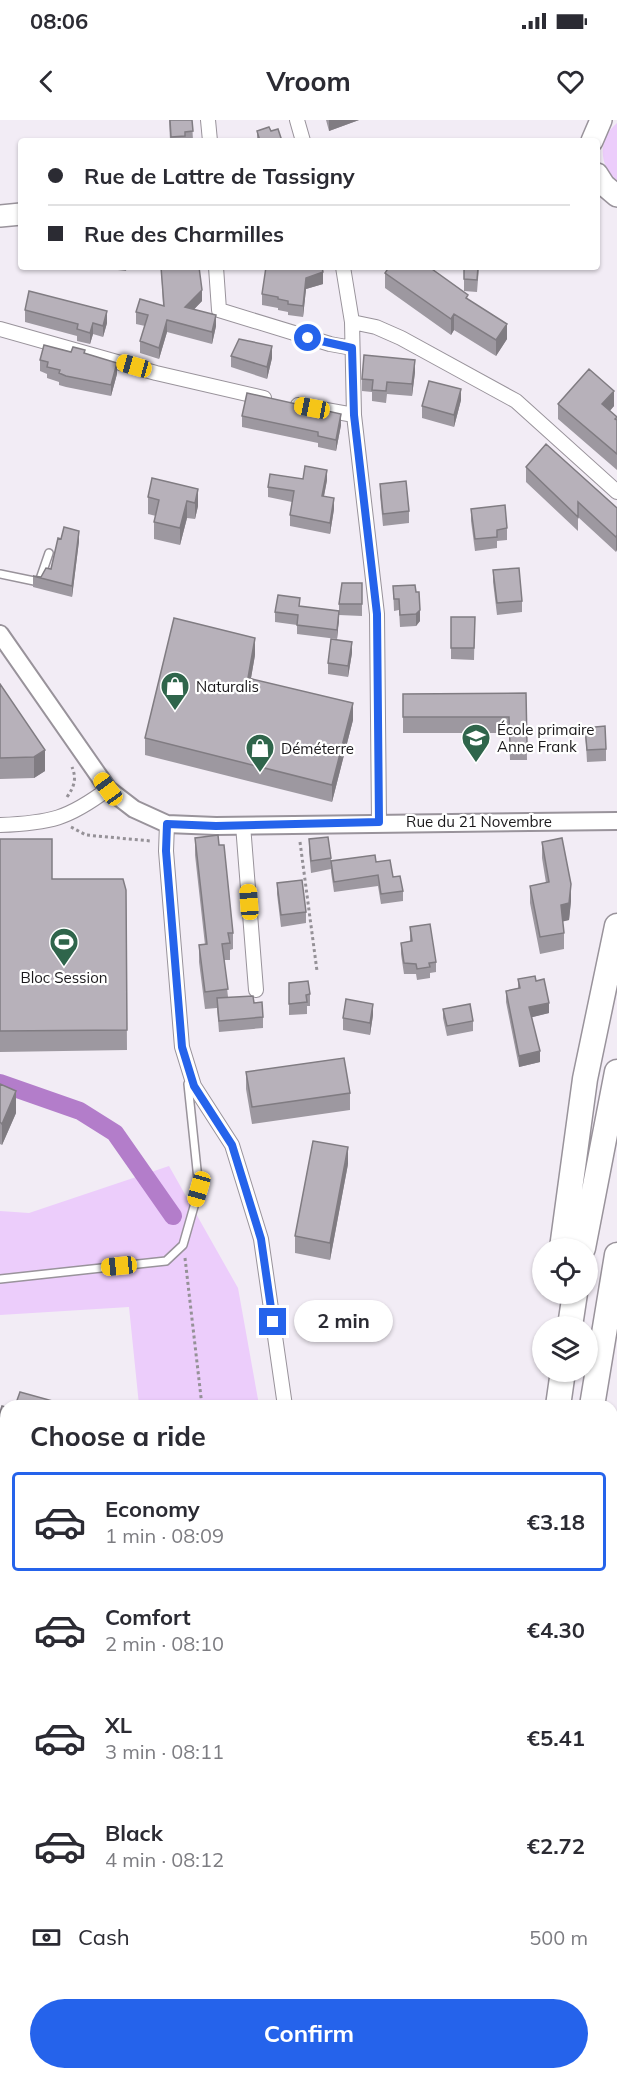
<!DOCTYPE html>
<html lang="en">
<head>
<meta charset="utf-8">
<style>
  :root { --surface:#fff; --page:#f2f2f3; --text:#2b2b33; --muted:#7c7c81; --line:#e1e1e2; --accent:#2563eb }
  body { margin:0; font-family:Mulish,sans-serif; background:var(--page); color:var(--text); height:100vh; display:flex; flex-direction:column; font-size:22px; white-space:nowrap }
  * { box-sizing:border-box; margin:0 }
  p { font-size:20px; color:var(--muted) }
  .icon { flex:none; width:33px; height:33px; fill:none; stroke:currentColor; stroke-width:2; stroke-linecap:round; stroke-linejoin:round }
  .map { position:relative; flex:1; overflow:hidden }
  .details { position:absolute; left:0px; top:1280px; width:618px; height:680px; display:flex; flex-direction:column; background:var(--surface); border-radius:18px 18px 0 0; box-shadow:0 2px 4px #0004 }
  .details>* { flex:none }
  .banner { position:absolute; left:18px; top:18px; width:582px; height:132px; border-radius:6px; box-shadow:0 2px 4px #0004; display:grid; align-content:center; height:132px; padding:0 30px; background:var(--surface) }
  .fabs { position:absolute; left:532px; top:1118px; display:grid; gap:12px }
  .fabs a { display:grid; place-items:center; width:66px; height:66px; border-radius:50%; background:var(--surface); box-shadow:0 2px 4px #0004; font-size:30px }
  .end { position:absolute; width:27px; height:27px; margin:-14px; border:8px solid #2563eb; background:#fff; box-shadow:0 0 0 3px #fff }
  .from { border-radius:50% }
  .bubble { position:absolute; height:42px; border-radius:21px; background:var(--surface); box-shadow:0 2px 4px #0004; font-size:20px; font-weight:700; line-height:42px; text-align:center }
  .car { position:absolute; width:18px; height:36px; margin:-18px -9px; border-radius:8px; box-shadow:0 0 4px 2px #0007; background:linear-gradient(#f5c518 24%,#345 0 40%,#f5c518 0 76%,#345 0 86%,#f5c518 0) }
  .banner b { display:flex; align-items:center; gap:21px; height:57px; font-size:22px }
  .banner b+b { border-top:2px solid var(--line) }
  .banner i { width:15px; height:15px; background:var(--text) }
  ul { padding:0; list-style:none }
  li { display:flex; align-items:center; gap:18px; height:99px; margin:0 12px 9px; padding:0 18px; border:3px solid transparent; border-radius:6px }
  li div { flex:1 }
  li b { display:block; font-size:22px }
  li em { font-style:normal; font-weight:700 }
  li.on { border-color:var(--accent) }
  li>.icon { width:54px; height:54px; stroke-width:1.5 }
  h2 { padding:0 30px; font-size:27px; line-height:72px }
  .pay { display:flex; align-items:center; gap:15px; height:66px; padding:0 30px; font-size:22px }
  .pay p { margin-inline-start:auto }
  .cta { display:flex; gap:12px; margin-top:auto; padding:12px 30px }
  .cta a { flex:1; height:69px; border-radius:36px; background:var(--accent); color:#fff; font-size:24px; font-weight:700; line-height:69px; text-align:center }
  .status { display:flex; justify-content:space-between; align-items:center; height:42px; padding:0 30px; background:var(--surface); direction:ltr }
  .status svg { height:16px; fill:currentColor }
  header { display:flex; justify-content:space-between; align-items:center; height:78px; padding:0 30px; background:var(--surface); font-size:27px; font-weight:700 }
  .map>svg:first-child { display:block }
  .green { fill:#eccdfb }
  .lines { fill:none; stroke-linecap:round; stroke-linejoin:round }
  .canal { stroke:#b37dca; stroke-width:18 }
  .service-casing { stroke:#99939b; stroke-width:10 }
  .minor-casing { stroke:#99939b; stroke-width:16 }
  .tertiary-casing { stroke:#99939b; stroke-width:20 }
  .primary-casing { stroke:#99939b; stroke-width:24 }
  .motorway-casing { stroke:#99939b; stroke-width:27 }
  .path { stroke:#959197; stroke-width:3; stroke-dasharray:3 3; stroke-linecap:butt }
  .service { stroke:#fff; stroke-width:7 }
  .minor { stroke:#fff; stroke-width:14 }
  .tertiary { stroke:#fff; stroke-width:16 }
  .primary { stroke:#fff; stroke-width:21 }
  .motorway { stroke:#fff; stroke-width:24 }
  .wall { fill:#9d98a0 }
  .shaded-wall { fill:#807c82 }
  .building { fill:#b7b1ba; stroke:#807c82; stroke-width:1.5 }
  .route { stroke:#2563eb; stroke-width:8 }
  .labels { text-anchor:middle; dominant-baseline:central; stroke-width:4.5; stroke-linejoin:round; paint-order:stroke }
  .poi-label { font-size:15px; fill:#1a181b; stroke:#fff; text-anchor:start }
  .street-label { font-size:15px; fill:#1a181b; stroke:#fff }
</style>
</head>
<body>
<div class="status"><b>08:06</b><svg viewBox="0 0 49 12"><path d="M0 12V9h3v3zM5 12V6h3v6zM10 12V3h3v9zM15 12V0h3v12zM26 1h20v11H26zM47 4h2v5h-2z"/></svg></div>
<header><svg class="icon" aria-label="back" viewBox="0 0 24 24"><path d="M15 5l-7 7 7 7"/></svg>Vroom<svg class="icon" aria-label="heart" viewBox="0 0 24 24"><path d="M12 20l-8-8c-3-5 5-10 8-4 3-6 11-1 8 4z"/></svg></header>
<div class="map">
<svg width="617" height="1958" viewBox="0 0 617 1958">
  <rect width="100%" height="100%" fill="#f2ecf5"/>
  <path class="green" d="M617 3V63C599 45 597 20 617 3Z
    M169 1046 238 1168 259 1285H139L129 1187 0 1195V1091L29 1093Z
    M0 1493H6V1550H0Z
    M617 1669V1806L614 1670Z
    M0 1832 6 1833V1953H459V1958H0Z
    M574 1953H602L603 1958H574Z"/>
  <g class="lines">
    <path class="canal" d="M0 963 80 991 115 1013 173 1096"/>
    <g class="service-casing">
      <path id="service" d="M0 454 39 462 49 433
        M0 1159 166 1141 183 1125 199 1069 188 964
        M0 1347 6 1349"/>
    </g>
    <g class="minor-casing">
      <path id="minor" d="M208 0 210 21
        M297 0 303 21
        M216 147 219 190 330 224 352 228
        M343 147 352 202 354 295 377 494 379 702
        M352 202 376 207 401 218 516 281 617 372
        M0 209 156 253 264 278
        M298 285 354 295
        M167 704 166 731 182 927 194 966 232 1025 261 1119 285 1286
        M0 705C50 703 68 699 108 669
        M243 705 256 870"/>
    </g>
    <g class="tertiary-casing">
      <path id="tertiary" d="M0 514 108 669 134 689 167 704 216 706 617 701
        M612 1649 617 1648
        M97 1958 106 1953"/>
    </g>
    <g class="primary-casing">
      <path id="primary" d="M592 21 601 0
        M597 54 604 65 617 76
        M0 96 21 94"/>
    </g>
    <g class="motorway-casing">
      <path id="motorway" d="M562 1128 585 959 617 806
        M583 1128 617 952
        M570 1206 575 1173
        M558 1286 563 1251
        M592 1286 617 1135
        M496 1958V1953
        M531 1958V1953"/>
    </g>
    <path class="path" d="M67 677C74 667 77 659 72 647
      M71 707 86 715 151 721
      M300 722 317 851
      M185 1138 202 1286
      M0 1542 6 1543
      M0 1838 6 1840
      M395 1953 398 1958
      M609 1953V1958
      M67 1958 77 1953"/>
    <use href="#service" class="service"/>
    <use href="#minor" class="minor"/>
    <use href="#tertiary" class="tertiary"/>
    <use href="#primary" class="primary"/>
    <use href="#motorway" class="motorway"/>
  </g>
  <path class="wall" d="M169 0H192L193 21H170Z
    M326 0H359L329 11Z
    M257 11H271L282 21H257Z
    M93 147H127L126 151Z
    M161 147 202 181 194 189 216 206 212 224 167 212 159 239 140 233V221L145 206 136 204V192L163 185Z
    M265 147H322L323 164 306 169 303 197 288 195V192L278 190V188L262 185V174L266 150Z
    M464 147H479L477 172 464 171Z
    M385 153 468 179 507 219 496 236 454 210 451 215 385 168Z
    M25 190 107 203 103 217 93 214 90 224 77 221V216L25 202Z
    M71 232 85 234 117 254 111 276 66 267 59 265V262L47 258V254L40 251V240Z
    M231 236 272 238 267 259 231 247Z
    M415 252 412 276 387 274 386 283 372 281V272L362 271V259Z
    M461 280 454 307 422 298V286Z
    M558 284 614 286 610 291 617 297V350L558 299Z
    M242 296 341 305 336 331 318 327V323L242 307Z
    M526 347 617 388 616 432 578 397V411L526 362Z
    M303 359 327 360 324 376 334 389 330 414 290 406V395L292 382 268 377V367Z
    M380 364 409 391V403L383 406 380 375Z
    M198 369V386L195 399 187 398 180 425 154 419V402L156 396 148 394V377Z
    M471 389 507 408V420L497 421V428L475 431 471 401Z
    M79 421 72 477 33 467V456L41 457Z
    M493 450 522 481V492L497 495 493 462Z
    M362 463V496L339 495 337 519 297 514V505L275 502V492L300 486 339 491V484Z
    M393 466 416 472 420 501 416 506 400 507 399 490 394 491Z
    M451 497H475L474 540 451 539Z
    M352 533 348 557 328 554V543Z
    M255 535 251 558 353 600 332 682 145 635V618Z
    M0 564 45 651 34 658 0 659Z
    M526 573 527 640H510L509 613H403V574Z
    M585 608 606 629V641L587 642Z
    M195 718 233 813V829L230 830V840H224L228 877 254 883 263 897V908L219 912 217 888 205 889 199 842V825H205L195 735Z
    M0 719 52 759 126 770 127 930 0 932Z
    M309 719 331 738V749L311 753 309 731Z
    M542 722 571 781 569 800 562 801 564 813V829L540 834 530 783V766L546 763 542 738Z
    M331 741 376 742 393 757 403 771V781L381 784 378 766 334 772 331 752Z
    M277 763 306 792V803L281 807 277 774Z
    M410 807 436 842V852L430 853V858L417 860 416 854H404L401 834V823L410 821Z
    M518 859 536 861 549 893 532 897 540 942 519 947 506 882V871L518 868Z
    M289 863 310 874V886H307V894L289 895Z
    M443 889 473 901V911L447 916 443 898Z
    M373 895 370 915 343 910V898Z
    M246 952 350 973V990L252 1004 246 969Z
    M0 964 16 993 2 1025 0 1024Z
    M348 1044 330 1140 295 1133V1116Z
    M6 1287V1329L0 1327V1292Z
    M0 1580 6 1581V1752L4 1780H0Z"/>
  <path class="shaded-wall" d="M329 0H359L329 11Z
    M323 152V164L306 169 303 197V186L306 158Z
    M202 170V181L185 199V187Z
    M107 191V203L103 217V206Z
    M454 194V210L451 215V199Z
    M216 195V206L212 224V212Z
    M167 200V212L159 239V228Z
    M93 203V214L90 224V213Z
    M507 204V219L496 236V220Z
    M272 226V238L267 259V247Z
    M415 240V252L412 276V264Z
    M117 243V254L111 276V265Z
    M461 269V280L454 307V295Z
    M614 271V286L602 299V284Z
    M341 294V305L336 331V320Z
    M327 350V360L322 386V376Z
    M198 369V386L195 399V383Z
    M334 378V389L330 414V403Z
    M187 381V398L180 425V408Z
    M79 411V421L72 477V466Z
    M617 415V430L616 432V417Z
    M420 490V501L416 506V494Z
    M339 491V500L337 519V510Z
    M255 518V535L248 575V558Z
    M352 522V533L348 557V546Z
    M353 583V600L332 682V665Z
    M45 630V651L34 658V637Z
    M571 764V781L569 800 561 802V785Z
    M549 883V893L529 898V887Z
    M373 884V895L370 915V903Z
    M540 931V942L519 947V936Z
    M16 971V993L2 1025V1004Z
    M348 1027V1044L330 1140V1123Z
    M6 1731V1752L4 1780V1759Z"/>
  <path class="building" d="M170 0H192L193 11 185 12V16L171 17Z
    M269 7 271 11 278 9 282 21H260L257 11Z
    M161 147H199L202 170 185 187 216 195 212 212 167 200 159 228 140 221 148 195 136 192 140 179 164 186Z
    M266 147H322L323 152 306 158 303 186 288 184V181L278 179V177L262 174Z
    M389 147H429L468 175 466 178 507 204 496 220 454 194 451 199 385 153Z
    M464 147H478L477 160 464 159Z
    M29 171 107 191 103 206 93 203 90 213 77 209 78 204 25 190Z
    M239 219 272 226 267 247 231 236Z
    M44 225 71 232 73 227 85 230 84 233 117 243 111 265 66 256 59 253 60 250 47 247 48 242 40 240Z
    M364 235 415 240 412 264 387 262 386 271 372 270 373 260 362 259Z
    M589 249 614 271 602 284 617 297 615 299 617 300V334L558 284Z
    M429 261 461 269 454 295 422 286Z
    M247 273 341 294 336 320 318 316V312L242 296Z
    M546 324 617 388V415L616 417 578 382V397L526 347Z
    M305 346 327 350 322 376 334 378 330 403 290 395 294 371 268 367 270 354 303 359Z
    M152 358 198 369 195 383 187 381 180 408 154 402 159 380 148 377Z
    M406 361 409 391 383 394 380 364Z
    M505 385 507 408 497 410V417L475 419 471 389Z
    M64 407 79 411 72 466 33 456 41 457 46 448 51 449 58 418 61 419Z
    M519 448 522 481 497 483 493 450Z
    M342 463H362V484H339Z
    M415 465 416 472H419L420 490 416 494 400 495 399 479H394L393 466Z
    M278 475 300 478 299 486 339 491 337 510 297 505 298 495 275 492Z
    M451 497H475L474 528H451Z
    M174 498 255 518 248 558 353 583 332 665 145 618Z
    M331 519 352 522 348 546 328 543Z
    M0 564 45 630 34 637 0 638Z
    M526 573 527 624H510L509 597H403V574Z
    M605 606 606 629 587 630 585 608Z
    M218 715 219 725H224L233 813H228L230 823 222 824 228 869 205 872 199 825 207 824 195 718Z
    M328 717 331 738 311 741 309 719Z
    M562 718 571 764 569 783 561 785 564 813 540 817 530 766 549 762 542 722Z
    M0 719H52V759H123L126 770 127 910 0 911Z
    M375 735 376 742 390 740 393 757 400 756 403 771 381 774 378 755 334 762 331 741Z
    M302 760 306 792 281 795 277 763Z
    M430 804 436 842 429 843 430 847 417 849 416 844 404 843 401 823 412 821 410 807Z
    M535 856 536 861 544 859 549 883 529 887 540 931 519 936 506 871 520 868 518 859Z
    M308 861 310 874 306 875 307 882 289 884V863Z
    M253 876 254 883 262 882 263 897 219 901 217 878Z
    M346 879 373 884 370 903 343 898Z
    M470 884 473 901 447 906 443 889Z
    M344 938 350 973 252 987 246 952Z
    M0 964 16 971 2 1004 0 1002Z
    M313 1021 348 1027 330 1123 295 1116Z
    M20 1272 60 1283V1286H15Z
    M2 1286 6 1287V1312L0 1310V1292Z
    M0 1580 6 1581V1731L4 1759H0Z"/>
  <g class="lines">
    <path class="route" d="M273 1202 261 1119 232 1025 194 966 182 927 166 731 167 704 216 706 379 702 377 494 354 295 352 228 308 218"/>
  </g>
  <defs>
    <g id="shop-pin" transform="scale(1.5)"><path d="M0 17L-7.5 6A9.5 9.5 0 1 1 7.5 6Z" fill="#2f654b" stroke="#fff"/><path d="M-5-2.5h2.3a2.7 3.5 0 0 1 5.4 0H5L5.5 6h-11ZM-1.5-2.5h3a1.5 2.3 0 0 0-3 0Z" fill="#fff"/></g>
    <g id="school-pin" transform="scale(1.5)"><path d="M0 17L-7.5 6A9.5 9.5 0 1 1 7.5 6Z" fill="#2f654b" stroke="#fff"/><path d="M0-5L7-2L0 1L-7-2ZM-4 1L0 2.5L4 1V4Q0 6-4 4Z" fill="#fff"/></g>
    <g id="stadium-pin" transform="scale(1.5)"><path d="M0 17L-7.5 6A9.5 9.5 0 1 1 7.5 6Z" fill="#2f654b" stroke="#fff"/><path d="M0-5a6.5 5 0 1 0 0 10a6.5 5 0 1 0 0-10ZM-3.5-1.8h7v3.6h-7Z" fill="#fff"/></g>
  </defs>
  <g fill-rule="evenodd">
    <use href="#shop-pin" x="175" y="566"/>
    <use href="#school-pin" x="476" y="618"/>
    <use href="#shop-pin" x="260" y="628"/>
    <use href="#stadium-pin" x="64" y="822"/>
  </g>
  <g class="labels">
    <g class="poi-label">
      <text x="196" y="566">Naturalis</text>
      <text x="497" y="609">École primaire<tspan x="497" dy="17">Anne Frank</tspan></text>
      <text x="281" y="628">Déméterre</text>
      <text x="64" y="857" text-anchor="middle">Bloc Session</text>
    </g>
    <g class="street-label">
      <text x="479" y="701">Rue du 21 Novembre</text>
    </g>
  </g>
</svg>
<div class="fabs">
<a><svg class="icon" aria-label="locate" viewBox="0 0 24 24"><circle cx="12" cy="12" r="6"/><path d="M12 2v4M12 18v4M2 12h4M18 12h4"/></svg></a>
<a><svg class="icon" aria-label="layers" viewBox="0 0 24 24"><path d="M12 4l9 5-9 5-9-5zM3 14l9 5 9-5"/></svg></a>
</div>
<i class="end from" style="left:308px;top:218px"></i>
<i class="end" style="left:273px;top:1202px"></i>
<div class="bubble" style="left:294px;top:1180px;width:99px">2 min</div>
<i class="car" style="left:134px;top:246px;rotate:286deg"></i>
<i class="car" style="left:312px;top:288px;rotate:281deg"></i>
<i class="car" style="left:108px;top:669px;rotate:324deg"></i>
<i class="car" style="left:249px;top:782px;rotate:356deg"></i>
<i class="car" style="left:199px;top:1069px;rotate:196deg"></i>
<i class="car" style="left:119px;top:1146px;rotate:264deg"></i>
<div class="banner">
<b><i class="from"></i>Rue de Lattre de Tassigny</b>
<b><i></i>Rue des Charmilles</b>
</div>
<section class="details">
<h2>Choose a ride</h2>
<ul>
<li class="on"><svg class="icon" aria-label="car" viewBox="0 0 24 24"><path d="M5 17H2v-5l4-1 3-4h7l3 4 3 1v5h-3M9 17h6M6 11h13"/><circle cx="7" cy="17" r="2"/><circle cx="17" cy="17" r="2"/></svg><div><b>Economy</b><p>1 min · 08:09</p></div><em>€3.18</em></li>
<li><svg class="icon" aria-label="car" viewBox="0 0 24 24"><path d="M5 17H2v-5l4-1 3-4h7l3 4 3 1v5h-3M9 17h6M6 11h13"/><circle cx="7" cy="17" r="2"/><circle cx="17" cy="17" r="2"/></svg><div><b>Comfort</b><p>2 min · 08:10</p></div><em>€4.30</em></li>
<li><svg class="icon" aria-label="car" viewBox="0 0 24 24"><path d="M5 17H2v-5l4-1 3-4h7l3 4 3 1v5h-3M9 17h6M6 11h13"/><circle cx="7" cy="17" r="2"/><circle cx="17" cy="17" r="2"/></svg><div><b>XL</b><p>3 min · 08:11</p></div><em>€5.41</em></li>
<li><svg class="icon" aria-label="car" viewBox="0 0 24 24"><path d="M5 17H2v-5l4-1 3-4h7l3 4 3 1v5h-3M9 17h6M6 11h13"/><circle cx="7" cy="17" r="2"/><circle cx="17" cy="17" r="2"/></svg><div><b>Black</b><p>4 min · 08:12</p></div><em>€2.72</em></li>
</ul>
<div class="pay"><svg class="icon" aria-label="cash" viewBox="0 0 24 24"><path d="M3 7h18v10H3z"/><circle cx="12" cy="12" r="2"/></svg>Cash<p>500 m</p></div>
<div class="cta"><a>Confirm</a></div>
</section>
</div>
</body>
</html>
